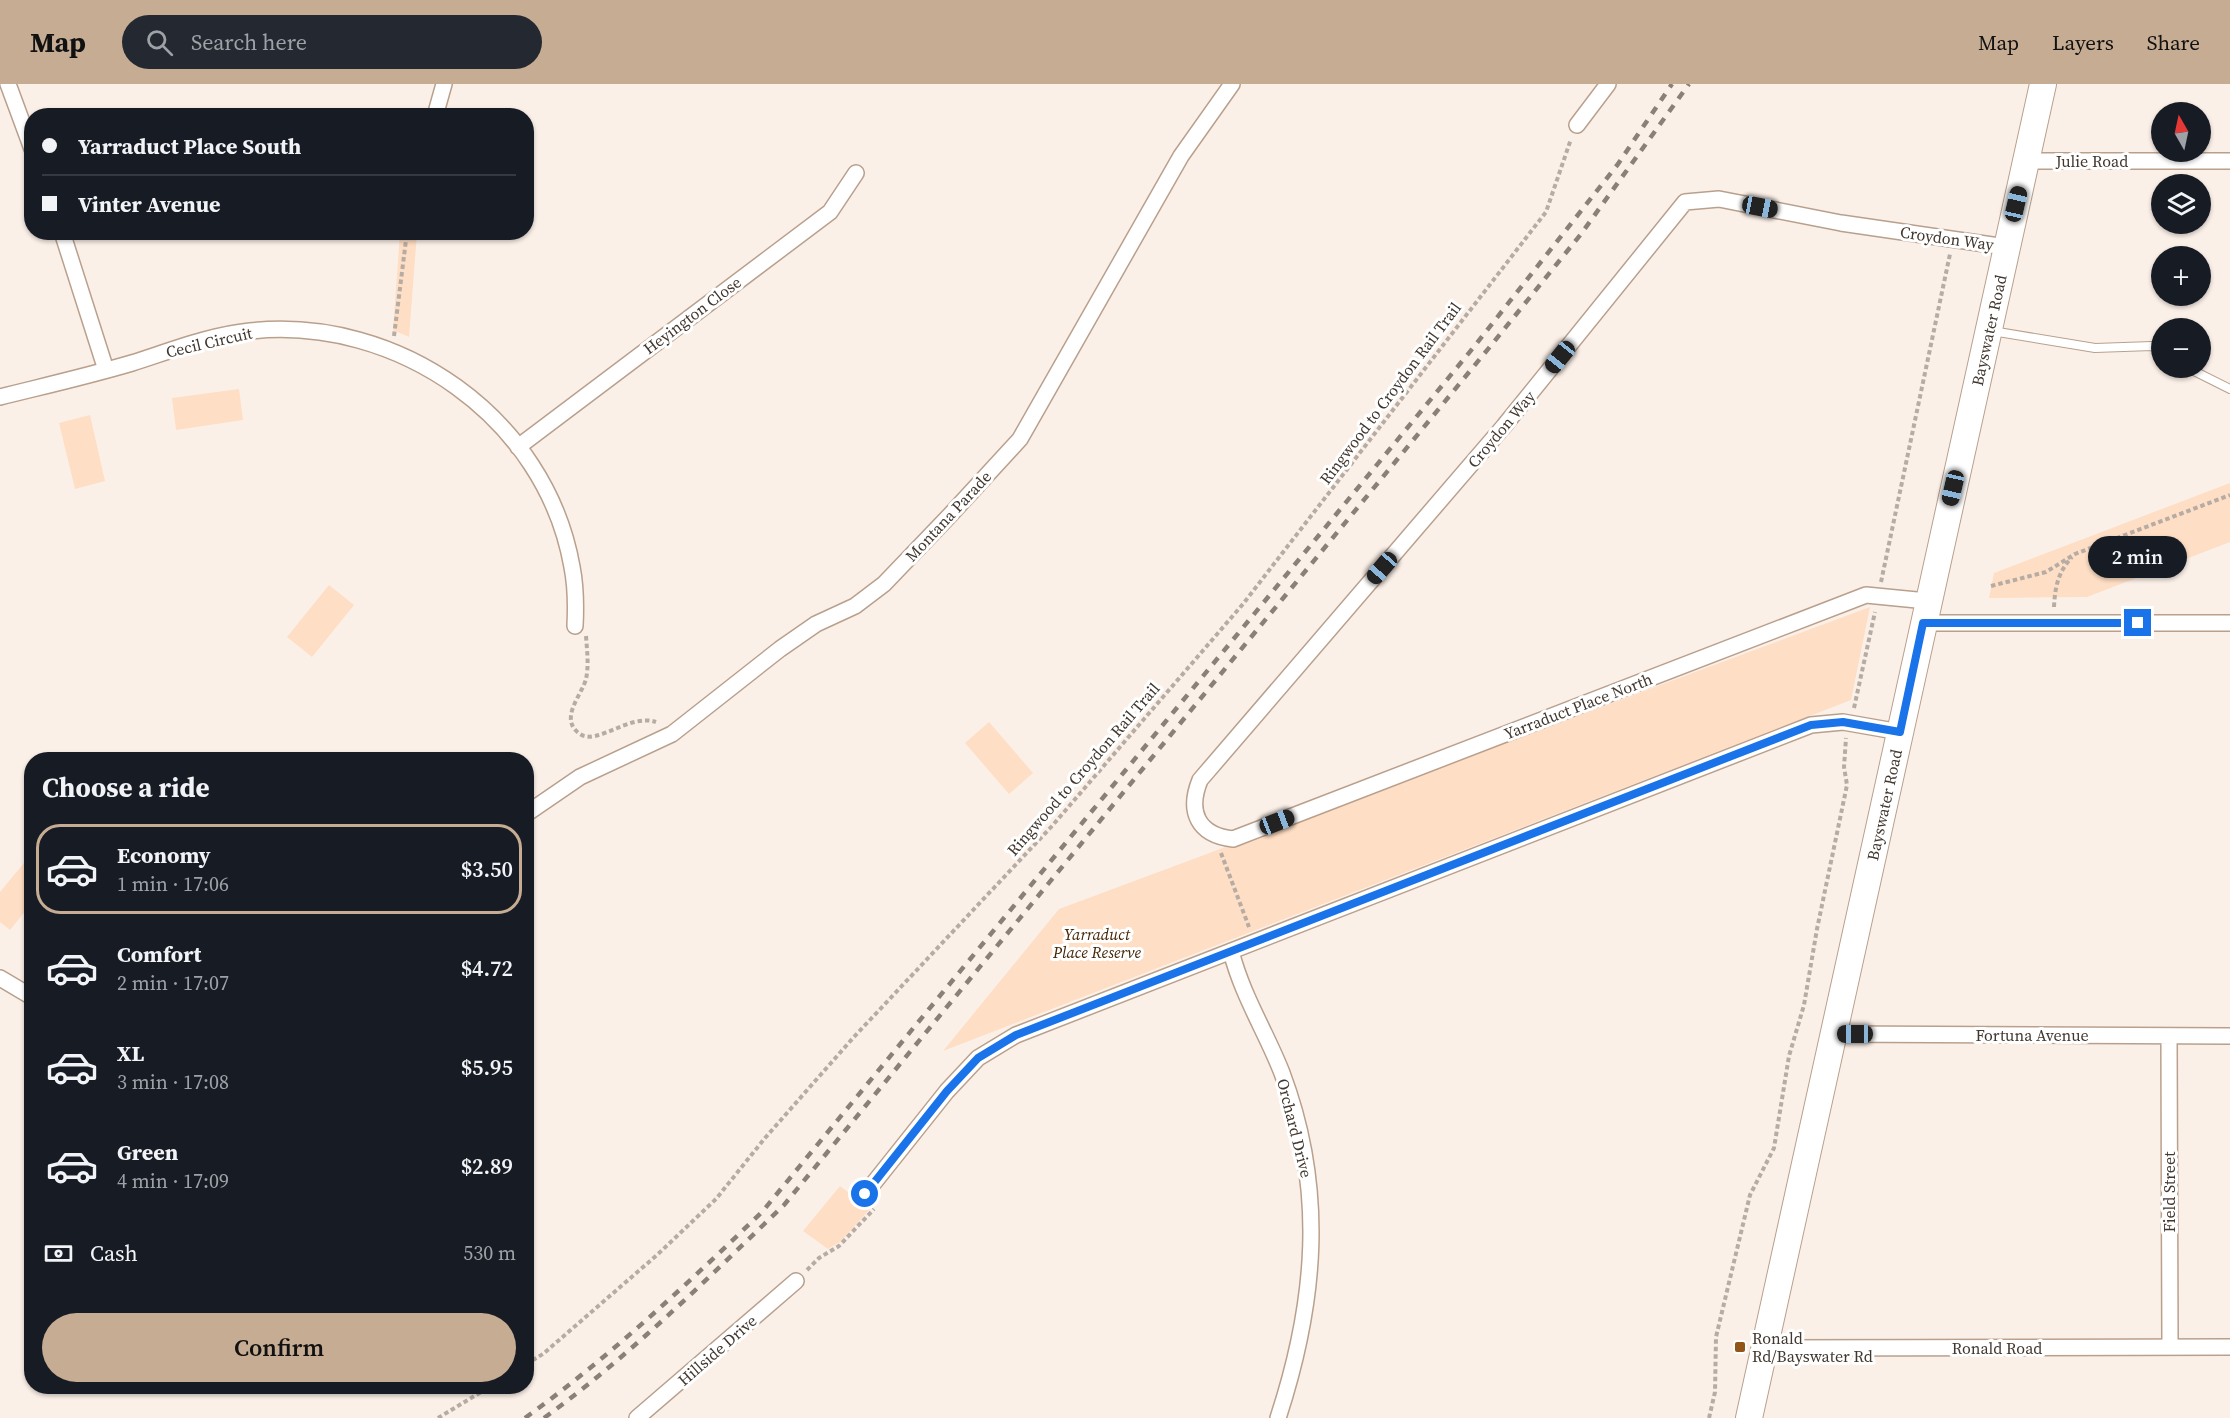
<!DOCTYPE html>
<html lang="en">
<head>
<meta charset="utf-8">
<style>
  :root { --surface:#171b24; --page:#242831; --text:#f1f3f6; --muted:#9ea1a6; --line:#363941; --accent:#c6ac92 }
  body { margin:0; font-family:"Source Serif 4",serif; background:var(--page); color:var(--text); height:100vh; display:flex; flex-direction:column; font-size:22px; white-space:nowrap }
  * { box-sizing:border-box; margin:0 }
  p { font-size:20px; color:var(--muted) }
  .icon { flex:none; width:33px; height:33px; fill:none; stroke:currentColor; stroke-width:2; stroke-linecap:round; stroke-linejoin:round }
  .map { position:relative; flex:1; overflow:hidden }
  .sheet { position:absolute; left:24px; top:668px; width:510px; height:642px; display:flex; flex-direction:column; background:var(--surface); border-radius:24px; box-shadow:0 2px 4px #0004 }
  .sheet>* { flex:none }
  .banner { position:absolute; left:24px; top:24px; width:510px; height:132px; border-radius:24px; box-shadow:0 2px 4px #0004; display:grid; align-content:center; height:132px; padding:0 18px; background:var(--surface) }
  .needle { width:39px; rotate:351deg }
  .buttons { position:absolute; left:2151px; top:18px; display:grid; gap:12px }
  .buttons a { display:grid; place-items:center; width:60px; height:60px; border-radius:50%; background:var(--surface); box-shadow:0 2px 4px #0004; font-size:30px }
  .end { position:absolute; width:27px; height:27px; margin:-14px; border:8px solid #1a73e8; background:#fff; box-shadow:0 0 0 3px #fff }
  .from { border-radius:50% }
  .bubble { position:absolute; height:42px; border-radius:21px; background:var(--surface); box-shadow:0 2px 4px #0004; font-size:20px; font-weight:600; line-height:42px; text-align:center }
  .car { position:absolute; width:18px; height:36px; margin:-18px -9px; border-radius:8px; box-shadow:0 0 4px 2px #0007; background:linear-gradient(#222 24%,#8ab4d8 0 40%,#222 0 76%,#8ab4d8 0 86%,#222 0) }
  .banner b { display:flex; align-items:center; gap:21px; height:57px; font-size:22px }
  .banner b+b { border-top:2px solid var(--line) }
  .banner i { width:15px; height:15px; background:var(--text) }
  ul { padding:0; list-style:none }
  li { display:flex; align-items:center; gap:18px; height:90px; margin:0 12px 9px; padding:0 6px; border:3px solid transparent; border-radius:24px }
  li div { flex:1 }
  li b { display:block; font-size:22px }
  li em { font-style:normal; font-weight:600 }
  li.on { border-color:var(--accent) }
  li>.icon { width:54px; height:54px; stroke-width:1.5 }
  h2 { padding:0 18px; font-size:27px; line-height:72px }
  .pay { display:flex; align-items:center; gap:15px; height:66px; padding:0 18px; font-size:22px }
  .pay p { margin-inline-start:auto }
  .button { display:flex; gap:12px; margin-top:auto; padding:12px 18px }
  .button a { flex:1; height:69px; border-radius:36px; background:var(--accent); color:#111; font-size:24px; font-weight:600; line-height:69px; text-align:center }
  header { display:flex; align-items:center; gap:36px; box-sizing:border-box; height:84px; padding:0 30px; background:var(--accent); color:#111 }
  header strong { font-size:28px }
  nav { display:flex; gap:33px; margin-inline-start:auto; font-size:21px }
  .search { width:420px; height:54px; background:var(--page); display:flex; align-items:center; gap:15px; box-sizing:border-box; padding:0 21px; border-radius:33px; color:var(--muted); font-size:22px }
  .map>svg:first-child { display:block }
  .green { fill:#fedec4 }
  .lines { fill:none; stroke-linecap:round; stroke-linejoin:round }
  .service-casing { stroke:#b9a08d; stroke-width:10 }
  .minor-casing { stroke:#b9a08d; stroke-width:18 }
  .primary-casing { stroke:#b9a08d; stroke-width:28 }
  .path { stroke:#b7aca4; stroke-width:4; stroke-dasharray:4.5 3; stroke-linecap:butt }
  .service { stroke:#fff; stroke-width:8 }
  .minor { stroke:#fff; stroke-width:15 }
  .primary { stroke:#fff; stroke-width:26 }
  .rail { stroke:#8b8078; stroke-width:4.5; stroke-dasharray:8 8; stroke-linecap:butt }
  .route { stroke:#1a73e8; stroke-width:8 }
  .poi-dot { fill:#925518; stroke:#fff; stroke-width:2 }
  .labels { text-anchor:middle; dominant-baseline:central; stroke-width:6; stroke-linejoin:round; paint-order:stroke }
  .street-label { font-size:16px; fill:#41372f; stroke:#fff }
  .park-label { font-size:16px; font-style:italic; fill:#452506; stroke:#fff }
  .poi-label { font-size:16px; fill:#41372f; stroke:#fff; text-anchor:start }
</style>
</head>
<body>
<header>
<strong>Map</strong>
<div class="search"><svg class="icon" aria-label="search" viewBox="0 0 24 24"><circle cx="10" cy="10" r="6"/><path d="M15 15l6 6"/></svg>Search here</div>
<nav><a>Map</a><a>Layers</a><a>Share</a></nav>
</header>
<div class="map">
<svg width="2230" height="1334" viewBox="0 0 2230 1334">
  <rect width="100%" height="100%" fill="#fbf0e8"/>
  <path class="green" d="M400 149H417L409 253 393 246Z
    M239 305 243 336 176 346 172 314Z
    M90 331 105 397 75 405 59 339Z
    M2230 399V458L2087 513 1989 514 1994 489Z
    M329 501 354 521 312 573 287 553Z
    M1870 523 1851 616 943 967 1059 825Z
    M989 638 1033 689 1009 710 965 659Z
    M28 774 31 777V820L10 846 0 838V808Z
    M840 1102 870 1125 840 1158 828 1165 803 1147Z"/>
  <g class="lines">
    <g class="service-casing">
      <path id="service" d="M1992 247 2095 264 2152 262 2162 268
        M2188 284 2230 305"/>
    </g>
    <g class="minor-casing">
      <path id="minor" d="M8 0 32 65
        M435 32 444 0
        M1577 41 1608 0
        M2025 77H2230
        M62 148 106 286
        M0 313C44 302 88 292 132 279 170 267 210 251 250 247 398 231 546 334 572 483 576 503 576 522 575 542
        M518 363 830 128 856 89
        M1927 517 1866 511 1233 755C1198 751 1187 728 1200 696L1504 342 1685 118 1719 115 1841 139 2006 163
        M1923 539H2230
        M526 730 580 693 672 650 780 565 816 540 855 522 884 500 952 429 1020 355 1181 72 1232 0
        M1231 867C1242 911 1266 948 1282 989 1326 1106 1316 1218 1278 1334
        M0 894 32 913
        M1834 950 2230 952
        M2169 952 2170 1263
        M865 1110 947 1007 978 974 1016 951 1811 641 1843 638 1900 648
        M1764 1264 2230 1263
        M637 1334 796 1197"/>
    </g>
    <g class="primary-casing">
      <g id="primary">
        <path id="s1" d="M1749 1334 2043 0"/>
      </g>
    </g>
    <path class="path" d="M394 252 407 148
      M1881 498 1950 170
      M1991 502 2046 488 2075 470 2230 411
      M2054 523C2055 503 2058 488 2072 473
      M586 552C587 567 589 581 586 595 582 611 558 635 580 650 597 662 630 629 656 638
      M1854 624 1875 528
      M1221 769 1249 843
      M807 1186 819 1174 839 1162 874 1125
      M526 1280 543 1270 657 1171 716 1115 765 1054 853 954 1052 742 1243 520 1546 128 1571 55
      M438 1334 491 1302
      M1709 1334 1715 1308 1716 1253 1750 1111 1774 1064 1789 972 1804 921 1817 845 1847 701 1844 683 1846 654"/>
    <use href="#service" class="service"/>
    <use href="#minor" class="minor"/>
    <use href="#primary" class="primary"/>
    <path class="rail" d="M525 1334C611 1272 686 1201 762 1128L1473 264 1618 80 1672 0
      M544 1334C631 1271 707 1195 784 1121L1493 259 1581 150 1689 0"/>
  </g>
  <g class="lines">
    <path class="route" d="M865 1110 947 1007 978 974 1016 951 1811 641 1843 638 1900 648 1923 539H2138"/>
  </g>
  <rect class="poi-dot" x="1734" y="1257" width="12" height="12" rx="3"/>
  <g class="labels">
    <g class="street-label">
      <text x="2092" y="77">Julie Road</text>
      <text transform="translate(1947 154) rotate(8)">Croydon Way</text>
      <text transform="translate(692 231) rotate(-37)">Heyington Close</text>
      <text stroke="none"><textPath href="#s1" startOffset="1114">Bayswater Road</textPath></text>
      <text transform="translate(209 258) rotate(-13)">Cecil Circuit</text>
      <text transform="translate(1390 309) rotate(-53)">Ringwood to Croydon Rail Trail</text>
      <text transform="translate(1501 345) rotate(-50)">Croydon Way</text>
      <text transform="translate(948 432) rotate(-47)">Montana Parade</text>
      <text transform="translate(1578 622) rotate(-21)">Yarraduct Place North</text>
      <text transform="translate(1083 685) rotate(-49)">Ringwood to Croydon Rail Trail</text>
      <text stroke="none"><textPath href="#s1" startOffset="628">Bayswater Road</textPath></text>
      <text x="2032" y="951">Fortuna Avenue</text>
      <text transform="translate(1295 1044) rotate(76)">Orchard Drive</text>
      <text transform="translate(2169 1108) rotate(-90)">Field Street</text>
      <text x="1997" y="1264">Ronald Road</text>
      <text transform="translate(717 1266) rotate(-41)">Hillside Drive</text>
    </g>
    <g class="park-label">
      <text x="1097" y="850">Yarraduct<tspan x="1097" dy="18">Place Reserve</tspan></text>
    </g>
    <g class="poi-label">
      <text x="1752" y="1254">Ronald<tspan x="1752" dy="18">Rd/Bayswater Rd</tspan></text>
    </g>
  </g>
</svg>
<div class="buttons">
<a><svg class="needle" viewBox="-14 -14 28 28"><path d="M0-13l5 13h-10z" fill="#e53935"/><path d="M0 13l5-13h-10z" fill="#9ea1a6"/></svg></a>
<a><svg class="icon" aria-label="layers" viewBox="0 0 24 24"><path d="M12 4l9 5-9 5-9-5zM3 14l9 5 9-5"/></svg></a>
<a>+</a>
<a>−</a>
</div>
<i class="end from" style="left:865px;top:1110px"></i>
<i class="end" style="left:2138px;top:539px"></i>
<div class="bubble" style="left:2088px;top:452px;width:99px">2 min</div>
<i class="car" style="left:2016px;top:120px;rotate:13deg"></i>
<i class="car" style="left:1760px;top:123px;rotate:101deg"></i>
<i class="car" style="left:1560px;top:273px;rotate:219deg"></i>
<i class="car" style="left:1953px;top:404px;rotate:193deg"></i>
<i class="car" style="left:1382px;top:484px;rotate:221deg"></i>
<i class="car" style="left:1277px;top:738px;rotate:69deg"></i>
<i class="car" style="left:1855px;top:950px;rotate:270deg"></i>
<div class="banner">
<b><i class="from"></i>Yarraduct Place South</b>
<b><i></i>Vinter Avenue</b>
</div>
<section class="sheet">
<h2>Choose a ride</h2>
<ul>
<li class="on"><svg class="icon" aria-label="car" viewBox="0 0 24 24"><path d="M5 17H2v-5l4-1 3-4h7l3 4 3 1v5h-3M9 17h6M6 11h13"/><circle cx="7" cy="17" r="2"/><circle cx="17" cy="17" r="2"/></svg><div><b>Economy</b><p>1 min · 17:06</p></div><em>$3.50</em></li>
<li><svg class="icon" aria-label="car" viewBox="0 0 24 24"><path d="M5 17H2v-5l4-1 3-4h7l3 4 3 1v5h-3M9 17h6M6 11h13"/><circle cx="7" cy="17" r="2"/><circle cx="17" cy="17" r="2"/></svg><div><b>Comfort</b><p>2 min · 17:07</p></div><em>$4.72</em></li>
<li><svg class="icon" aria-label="car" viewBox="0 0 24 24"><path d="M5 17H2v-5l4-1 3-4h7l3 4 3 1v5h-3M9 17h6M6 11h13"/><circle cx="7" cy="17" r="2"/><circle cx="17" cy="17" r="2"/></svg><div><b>XL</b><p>3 min · 17:08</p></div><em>$5.95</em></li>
<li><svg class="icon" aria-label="car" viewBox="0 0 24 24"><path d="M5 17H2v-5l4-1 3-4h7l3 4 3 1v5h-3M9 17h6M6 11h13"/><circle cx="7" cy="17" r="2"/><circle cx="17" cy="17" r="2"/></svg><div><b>Green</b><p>4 min · 17:09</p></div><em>$2.89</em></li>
</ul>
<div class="pay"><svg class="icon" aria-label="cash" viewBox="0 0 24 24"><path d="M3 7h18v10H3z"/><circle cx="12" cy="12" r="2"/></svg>Cash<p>530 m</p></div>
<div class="button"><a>Confirm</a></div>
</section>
</div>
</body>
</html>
